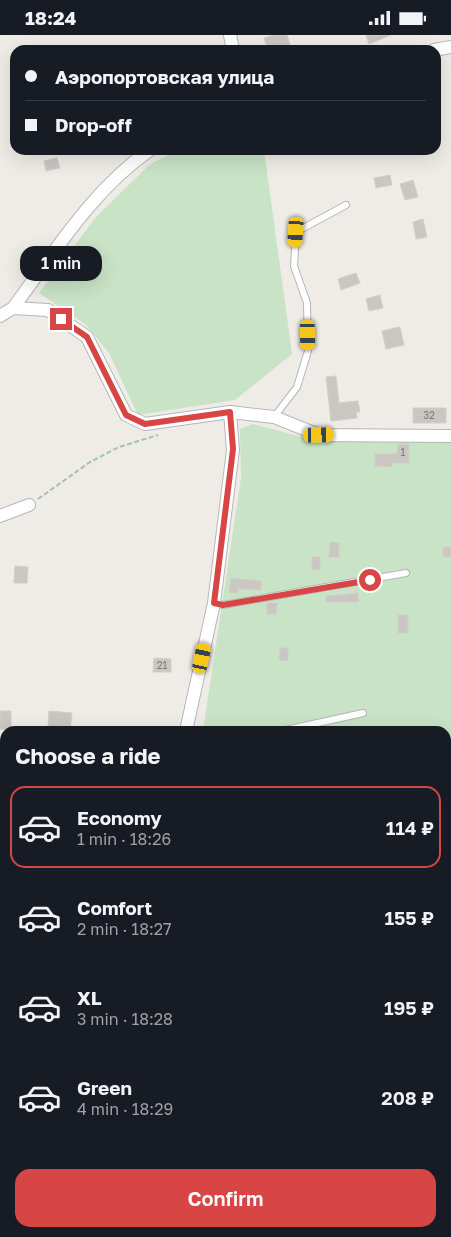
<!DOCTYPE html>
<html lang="en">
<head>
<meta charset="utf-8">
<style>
  :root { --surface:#171b24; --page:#20242c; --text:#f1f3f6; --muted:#9ea1a6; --line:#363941; --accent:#d74645 }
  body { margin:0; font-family:"Golos Text",sans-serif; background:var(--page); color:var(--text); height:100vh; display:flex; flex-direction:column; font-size:19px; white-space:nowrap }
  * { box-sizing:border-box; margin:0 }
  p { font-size:16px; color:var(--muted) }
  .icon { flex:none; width:28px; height:28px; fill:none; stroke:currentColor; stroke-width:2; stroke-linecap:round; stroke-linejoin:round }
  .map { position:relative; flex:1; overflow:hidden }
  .side { position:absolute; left:0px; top:691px; width:451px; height:511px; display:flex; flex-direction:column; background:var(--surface); border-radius:15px 15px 0 0; box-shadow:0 5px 20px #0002 }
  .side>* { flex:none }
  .banner { position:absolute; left:10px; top:10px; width:431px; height:110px; border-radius:15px; box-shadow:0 5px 20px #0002; display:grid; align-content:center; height:110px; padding:0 15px; background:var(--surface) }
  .end { position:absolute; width:22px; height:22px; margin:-11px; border:6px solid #d74645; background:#fff; box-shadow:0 0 0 2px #fff }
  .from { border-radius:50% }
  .bubble { position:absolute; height:35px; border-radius:15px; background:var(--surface); box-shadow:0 5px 20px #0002; font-size:16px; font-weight:600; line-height:35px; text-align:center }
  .car { position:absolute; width:15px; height:30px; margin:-15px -8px; border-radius:6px; box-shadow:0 0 4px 1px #0007; background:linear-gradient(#f5c518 24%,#345 0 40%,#f5c518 0 76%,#345 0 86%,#f5c518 0) }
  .banner b { display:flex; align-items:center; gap:18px; height:48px; font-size:19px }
  .banner b+b { border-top:1px solid var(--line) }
  .banner i { width:12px; height:12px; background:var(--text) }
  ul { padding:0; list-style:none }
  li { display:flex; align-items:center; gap:15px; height:82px; margin:0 10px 8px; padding:0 5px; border:2px solid transparent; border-radius:15px }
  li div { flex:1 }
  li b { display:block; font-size:19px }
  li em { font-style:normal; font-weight:600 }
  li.current { border-color:var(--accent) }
  li>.icon { width:45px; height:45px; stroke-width:1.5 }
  h2 { padding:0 15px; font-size:22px; line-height:60px }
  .action { display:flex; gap:10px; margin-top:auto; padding:10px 15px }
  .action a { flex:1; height:58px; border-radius:15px; background:var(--accent); color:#fff; font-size:20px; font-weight:600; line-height:58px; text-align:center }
  .status { display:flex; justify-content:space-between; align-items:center; height:35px; padding:0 25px; background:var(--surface); direction:ltr }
  .status svg { height:14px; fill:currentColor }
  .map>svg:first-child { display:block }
  .green { fill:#c8e3c6 }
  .building { fill:#cac7c3; stroke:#d3cec6 }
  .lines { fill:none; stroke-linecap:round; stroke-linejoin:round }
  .lane-casing { stroke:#b4b7ba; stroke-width:8 }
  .street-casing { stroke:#b4b7ba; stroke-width:14 }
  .path { stroke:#a0c4a8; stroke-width:2; stroke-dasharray:5 2.5; stroke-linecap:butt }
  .lane { stroke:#fff; stroke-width:6 }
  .street { stroke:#fff; stroke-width:12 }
  .route { stroke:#d74645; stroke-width:6 }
  .labels { text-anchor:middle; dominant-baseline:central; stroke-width:4; stroke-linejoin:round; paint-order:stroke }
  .number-label { font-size:10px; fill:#797b7c }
</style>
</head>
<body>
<div class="status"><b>18:24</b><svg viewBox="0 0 49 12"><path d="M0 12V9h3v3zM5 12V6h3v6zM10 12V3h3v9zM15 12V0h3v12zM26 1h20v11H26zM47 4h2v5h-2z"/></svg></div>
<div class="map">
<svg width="451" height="1202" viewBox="0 0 451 1202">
  <rect width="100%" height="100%" fill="#efece7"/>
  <path class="green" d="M177 115H264L292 319 235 365 138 380 109 318 86 290 39 258 96 182 149 130Z
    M253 389 314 405 451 404V1202H207L205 1198H446V696H203L241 443 240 394Z"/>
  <path class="building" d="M274 0H287L290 10 268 15 264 3Z
    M366 0H391L369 9Z
    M57 123 60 133 46 136 44 126Z
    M390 140 392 150 376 153 374 143Z
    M413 145 418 162 405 165 400 149Z
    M423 184 427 202 416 204 413 187Z
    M356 238 360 248 341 255 338 244Z
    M380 260 383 273 369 276 366 264Z
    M400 292 404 310 386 314 382 296Z
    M336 341 339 368 358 366 360 377H356L357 383 331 386 326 342Z
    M413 373H446V388H413Z
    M398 409H409V428H392V432L375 431V419H397Z
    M330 507 339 508V522H329Z
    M443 512H451V522H443Z
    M312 522H320V534L312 535Z
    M15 531 28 532 27 548H14Z
    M231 543 261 546V555L238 554V558L229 557Z
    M358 558 359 567H326V561Z
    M267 568H277L276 579H267Z
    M398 580H408V598H398Z
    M280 613H288V626L279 625Z
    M154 623 171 624V637H153Z
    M0 676H11V695L0 694Z
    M49 676 72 678 70 695 48 693Z"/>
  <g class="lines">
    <g class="lane-casing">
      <path id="lane" d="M274 382 297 352 308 316 307 268 294 231 296 197 346 170
        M214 568 223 570 406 538
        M281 696 363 678
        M0 909H5
        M446 976H451
        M285 1198 287 1202
        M423 1198 424 1202"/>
    </g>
    <g class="street-casing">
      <path id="street" d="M230 0 233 15
        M434 15 451 12
        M13 273 48 275 87 302 126 380 145 389 230 377 274 382 319 400 451 401
        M0 281 13 273C54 218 93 154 150 115
        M0 481 29 470
        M186 696 214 568 233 415 230 377
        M0 721 5 722
        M202 1198 203 1202"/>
    </g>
    <path class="path" d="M38 464 90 427 119 412 158 400
      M0 999 5 1002
      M140 1202V1198"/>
    <use href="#lane" class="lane"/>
    <use href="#street" class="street"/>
  </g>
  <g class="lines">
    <path class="route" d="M61 284 87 302 126 380 145 389 230 377 233 414 214 568 223 570 370 545"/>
  </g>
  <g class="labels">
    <g class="number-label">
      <text x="429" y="380">32</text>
      <text x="403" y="417">1</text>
      <text x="162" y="630">21</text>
    </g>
  </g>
</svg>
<i class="end from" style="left:370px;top:545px"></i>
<i class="end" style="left:61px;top:284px"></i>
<div class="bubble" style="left:20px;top:211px;width:82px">1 min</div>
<i class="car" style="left:296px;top:197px;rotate:184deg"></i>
<i class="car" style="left:308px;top:300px;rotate:179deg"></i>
<i class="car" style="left:319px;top:400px;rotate:89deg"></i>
<i class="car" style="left:202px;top:623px;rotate:12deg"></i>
<div class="banner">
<b><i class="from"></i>Аэропортовская улица</b>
<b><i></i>Drop-off</b>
</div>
<section class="side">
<h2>Choose a ride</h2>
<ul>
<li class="current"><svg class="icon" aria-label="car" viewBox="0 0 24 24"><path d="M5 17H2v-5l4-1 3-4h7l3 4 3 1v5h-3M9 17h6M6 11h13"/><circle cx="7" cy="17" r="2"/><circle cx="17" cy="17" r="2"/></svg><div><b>Economy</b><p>1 min · 18:26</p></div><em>114 ₽</em></li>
<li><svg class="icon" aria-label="car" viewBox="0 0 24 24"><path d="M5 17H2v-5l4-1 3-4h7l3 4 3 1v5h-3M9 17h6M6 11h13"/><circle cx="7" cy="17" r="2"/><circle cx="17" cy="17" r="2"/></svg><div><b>Comfort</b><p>2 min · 18:27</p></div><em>155 ₽</em></li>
<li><svg class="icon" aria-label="car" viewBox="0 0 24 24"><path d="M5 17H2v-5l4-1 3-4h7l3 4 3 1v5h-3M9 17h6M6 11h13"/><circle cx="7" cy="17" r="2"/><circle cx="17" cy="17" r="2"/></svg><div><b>XL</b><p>3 min · 18:28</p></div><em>195 ₽</em></li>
<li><svg class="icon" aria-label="car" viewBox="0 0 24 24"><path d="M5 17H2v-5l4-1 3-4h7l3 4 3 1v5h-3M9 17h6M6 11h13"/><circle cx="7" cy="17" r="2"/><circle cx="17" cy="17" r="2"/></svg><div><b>Green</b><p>4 min · 18:29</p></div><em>208 ₽</em></li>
</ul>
<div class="action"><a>Confirm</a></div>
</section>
</div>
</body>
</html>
